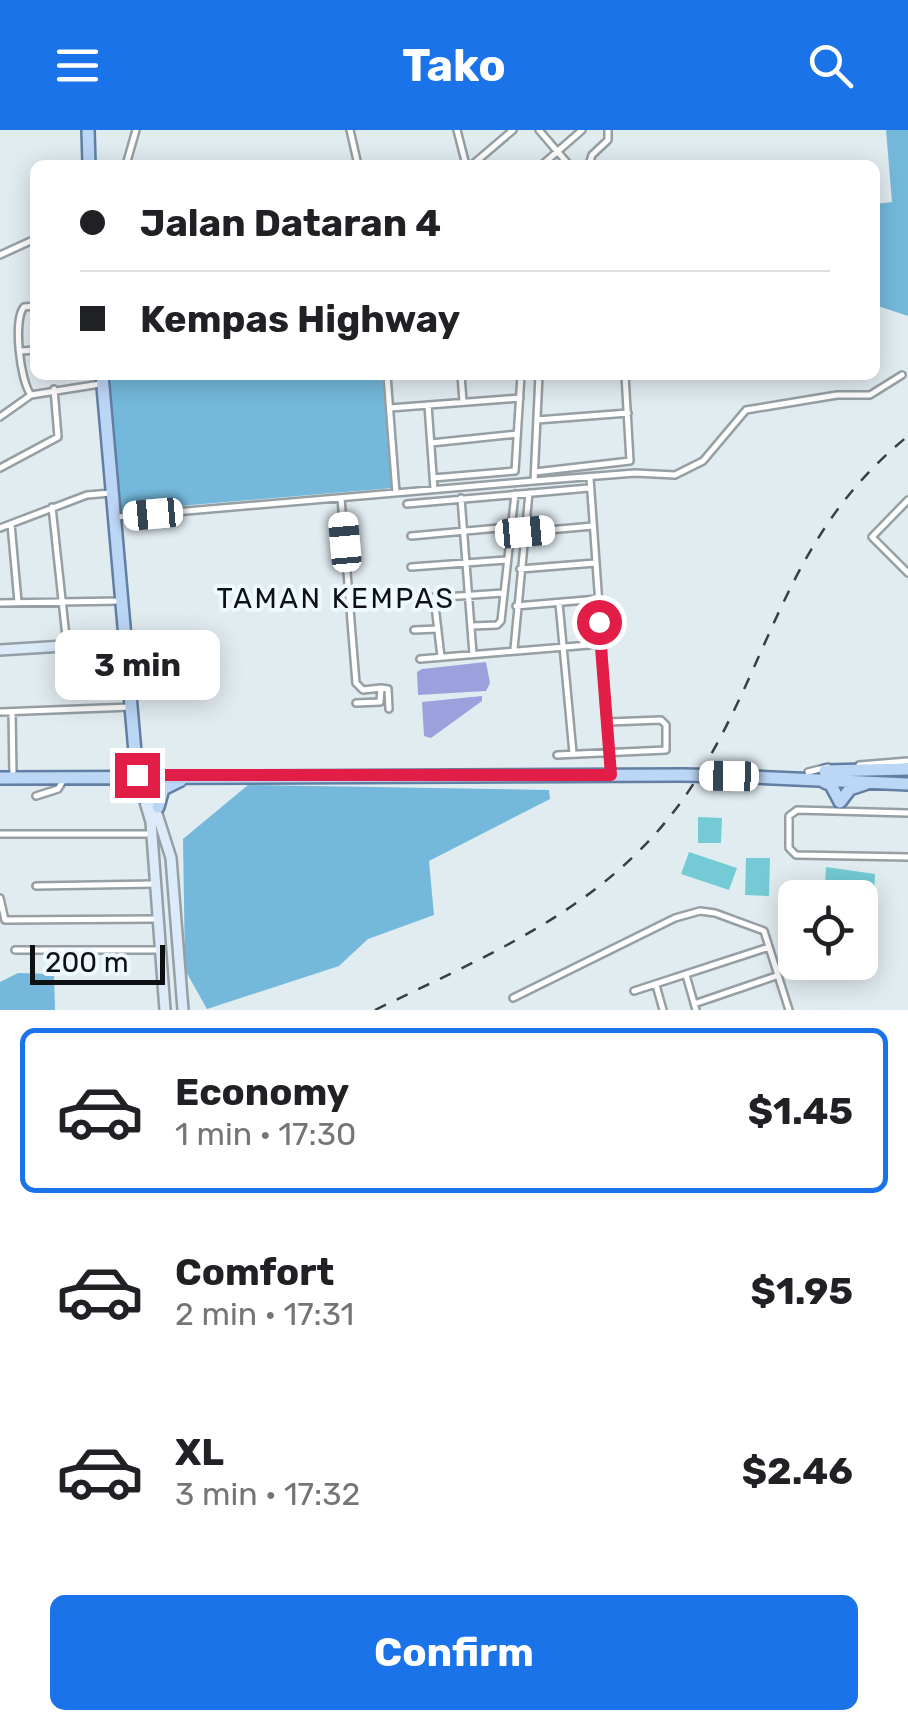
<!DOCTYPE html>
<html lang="en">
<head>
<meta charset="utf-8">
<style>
  :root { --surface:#fff; --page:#f6f6f6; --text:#202124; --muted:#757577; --line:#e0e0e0; --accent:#1a73e8 }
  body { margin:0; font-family:Rubik,sans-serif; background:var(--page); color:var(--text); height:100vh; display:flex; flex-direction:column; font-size:38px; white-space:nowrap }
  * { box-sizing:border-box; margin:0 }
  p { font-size:32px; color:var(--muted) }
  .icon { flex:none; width:55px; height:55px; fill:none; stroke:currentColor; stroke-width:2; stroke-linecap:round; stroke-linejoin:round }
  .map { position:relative; height:880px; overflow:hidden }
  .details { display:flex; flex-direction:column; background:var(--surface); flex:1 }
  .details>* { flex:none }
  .guide { position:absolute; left:30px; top:30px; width:850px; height:220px; border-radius:15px; box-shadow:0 5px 25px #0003; display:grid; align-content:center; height:220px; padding:0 50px; background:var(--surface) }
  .tools { position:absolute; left:778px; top:750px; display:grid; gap:20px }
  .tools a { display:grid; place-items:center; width:100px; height:100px; border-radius:15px; background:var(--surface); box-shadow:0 5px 25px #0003; font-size:50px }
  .scale { position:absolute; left:30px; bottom:25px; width:135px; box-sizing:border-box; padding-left:10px; border:5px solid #0e1113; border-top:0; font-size:28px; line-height:35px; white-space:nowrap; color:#0e1113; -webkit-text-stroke:8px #eef9ff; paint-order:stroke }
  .end { position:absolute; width:45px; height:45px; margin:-22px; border:12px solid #e11d48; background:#fff; box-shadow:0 0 0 5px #fff }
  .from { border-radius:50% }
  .bubble { position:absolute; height:70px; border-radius:15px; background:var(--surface); box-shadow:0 5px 25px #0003; font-size:32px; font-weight:700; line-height:70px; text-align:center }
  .car { position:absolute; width:30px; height:60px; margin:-30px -15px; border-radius:12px; box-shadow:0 0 8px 2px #0007; background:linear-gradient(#fff 24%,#345 0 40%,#fff 0 76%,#345 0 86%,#fff 0) }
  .guide b { display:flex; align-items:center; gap:35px; height:95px; font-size:38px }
  .guide b+b { border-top:2px solid var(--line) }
  .guide i { width:25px; height:25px; background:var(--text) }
  ul { padding:18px 0 0; list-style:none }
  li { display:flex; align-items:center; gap:30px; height:165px; margin:0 20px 15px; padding:0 30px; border:5px solid transparent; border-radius:15px }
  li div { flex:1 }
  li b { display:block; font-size:38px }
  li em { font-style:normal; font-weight:700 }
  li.current { border-color:var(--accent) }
  li>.icon { width:90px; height:90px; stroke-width:1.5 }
  .action { display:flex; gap:20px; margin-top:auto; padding:20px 50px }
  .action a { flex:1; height:115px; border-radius:15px; background:var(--accent); color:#fff; font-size:40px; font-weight:700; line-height:115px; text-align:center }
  header { display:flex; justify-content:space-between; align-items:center; height:130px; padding:0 50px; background:var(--accent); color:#fff; font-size:45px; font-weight:700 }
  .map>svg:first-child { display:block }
  .forest { fill:#74b9db }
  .water { fill:#9ba1dc }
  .building { fill:#74cbd6 }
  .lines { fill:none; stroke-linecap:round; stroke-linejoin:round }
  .street-casing { stroke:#959fa4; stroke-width:10 }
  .secondary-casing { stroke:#959fa4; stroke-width:14 }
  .primary-casing { stroke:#627fa3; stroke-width:16 }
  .street { stroke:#fff; stroke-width:5 }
  .secondary { stroke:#ddeafa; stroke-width:9 }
  .primary { stroke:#bcd6f6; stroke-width:11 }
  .rail { stroke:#3a3e41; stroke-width:2.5; stroke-dasharray:12 12; stroke-linecap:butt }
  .primary-bridge-casing { stroke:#627fa3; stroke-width:16; stroke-linecap:butt }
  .primary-bridge { stroke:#bcd6f6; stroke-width:11 }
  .route { stroke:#e11d48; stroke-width:12 }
  .labels { text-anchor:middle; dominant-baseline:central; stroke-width:8; stroke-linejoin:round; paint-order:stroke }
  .neighbourhood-label { font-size:28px; letter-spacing:2.5px; fill:#0e1113; stroke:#eef9ff }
</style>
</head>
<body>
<header><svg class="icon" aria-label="menu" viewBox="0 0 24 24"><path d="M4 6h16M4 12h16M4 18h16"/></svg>Tako<svg class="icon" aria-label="search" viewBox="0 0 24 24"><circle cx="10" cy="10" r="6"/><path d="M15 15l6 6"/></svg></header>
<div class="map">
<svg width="908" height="880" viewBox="0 0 908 880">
  <rect width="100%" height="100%" fill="#e1ecf1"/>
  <path class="forest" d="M886 0H908V186L875 175V74L892 72Z
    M105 245H382L392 358 120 381Z
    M248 655 549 660 550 669 429 731 434 785 368 809 339 836 207 879 185 840 183 709Z
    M18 843 54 844 55 880H0V852Z"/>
  <path class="water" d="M486 532 490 553 486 561 418 565 417 542 422 539Z
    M482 566V571L431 608 424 606 422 572Z"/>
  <path class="building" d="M698 687 722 688 721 713H698Z
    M689 722 737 738 729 760 681 744Z
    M746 728H770L769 766 745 765Z
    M826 737 875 744 874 767H857L849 759 841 766 795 768V799H788L789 753 825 754Z"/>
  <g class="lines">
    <g class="street-casing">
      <path id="street" d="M350 0 358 35
        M457 0 466 35
        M539 0 569 35
        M126 35 136 0
        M472 35 513 0
        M542 35 582 0
        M589 35 592 25 608 10V0
        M0 125 35 109
        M21 221 35 220
        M387 245 396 363
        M461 245 463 271
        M31 265C20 251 13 190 24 177L35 176
        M428 275 434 359
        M390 278 520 268
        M0 287 31 265 100 254
        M537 290 628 283
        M431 313 517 304
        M0 338 58 307 54 259
        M535 342 630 331 625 245
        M433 348 515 341 521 245
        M590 348 611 644
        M534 351 539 245
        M341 368 356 553 363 560 381 558 380 572 356 573
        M461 368 473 524
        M908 370 872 407 908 443
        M407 374 589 358
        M52 377 67 516
        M117 387 534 351 635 343 675 345 703 331 746 280 837 265H870L902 245
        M11 394 18 472
        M0 398 87 365 111 363
        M526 402 593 396
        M411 406 510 397
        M411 437 506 430
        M520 439 595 433
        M434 467 441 527
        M415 469 503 463
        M0 473 120 471
        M559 473 573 623
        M516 476 598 469
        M472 496 497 495 501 491 515 364
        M414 500 438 499
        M116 513 118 532
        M514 519 529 363
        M420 529 601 514
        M381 558 388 559 389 579
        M0 582 131 577
        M12 582 13 645
        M557 625 666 620V595L661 590 608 592
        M859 635 908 631
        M808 642 828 637
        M36 666 58 659 63 651
        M908 683 797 680 789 686V718L796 725 908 727
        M0 704H151
        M36 756 154 754
        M0 768 5 790 157 789
        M15 820H160
        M686 845 696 880
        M656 855 663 880
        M634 861 769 817
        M513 868 675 788 700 781 715 783 764 801 789 880
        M694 874 776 846"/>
    </g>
    <g class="secondary-casing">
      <path id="secondary" d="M0 520 127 512
        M137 645 151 692 165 880
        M145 646 171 728 183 880"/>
    </g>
    <g class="primary-casing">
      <path id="primary" d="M88 0 89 35
        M102 245 137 645
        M825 641 908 639
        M729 646 908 654
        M0 648 683 645
        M113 649 129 654 143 667
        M822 651 831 655 840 672 850 659 865 654
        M158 677 163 659 181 650"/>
    </g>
    <use href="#street" class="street"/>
    <use href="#secondary" class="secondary"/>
    <use href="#primary" class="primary"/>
    <path class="rail" d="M375 880C498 820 616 774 694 653 773 529 784 407 908 306"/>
    <g class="primary-bridge-casing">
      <path id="primary-bridge" d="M683 645 729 646"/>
    </g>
    <use href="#primary-bridge" class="primary-bridge"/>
  </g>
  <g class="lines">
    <path class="route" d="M137 645H611L599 492"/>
  </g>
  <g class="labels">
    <g class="neighbourhood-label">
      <text x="336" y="468">TAMAN KEMPAS</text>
    </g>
  </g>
</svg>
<div class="tools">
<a><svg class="icon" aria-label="locate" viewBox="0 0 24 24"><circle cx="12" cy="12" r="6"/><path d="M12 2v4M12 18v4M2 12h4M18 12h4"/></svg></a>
</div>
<div class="scale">200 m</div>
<i class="end from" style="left:599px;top:492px"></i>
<i class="end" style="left:137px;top:645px"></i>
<div class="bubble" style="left:55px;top:500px;width:165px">3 min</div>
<i class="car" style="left:153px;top:384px;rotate:265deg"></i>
<i class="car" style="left:525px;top:402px;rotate:85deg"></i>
<i class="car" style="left:345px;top:412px;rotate:355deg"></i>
<i class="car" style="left:729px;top:646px;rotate:271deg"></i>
<div class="guide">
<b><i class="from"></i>Jalan Dataran 4</b>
<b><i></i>Kempas Highway</b>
</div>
</div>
<section class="details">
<ul>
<li class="current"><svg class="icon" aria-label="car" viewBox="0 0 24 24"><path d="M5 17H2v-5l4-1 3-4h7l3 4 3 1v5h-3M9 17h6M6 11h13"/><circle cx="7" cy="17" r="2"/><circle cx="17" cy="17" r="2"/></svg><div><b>Economy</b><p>1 min · 17:30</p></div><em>$1.45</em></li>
<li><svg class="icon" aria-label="car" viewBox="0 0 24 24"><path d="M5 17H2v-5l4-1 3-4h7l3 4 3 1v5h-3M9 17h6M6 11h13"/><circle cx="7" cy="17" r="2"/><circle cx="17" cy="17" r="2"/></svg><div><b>Comfort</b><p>2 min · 17:31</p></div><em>$1.95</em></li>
<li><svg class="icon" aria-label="car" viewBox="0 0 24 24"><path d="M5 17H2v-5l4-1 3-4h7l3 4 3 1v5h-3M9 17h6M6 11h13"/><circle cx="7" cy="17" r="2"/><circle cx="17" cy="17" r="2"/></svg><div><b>XL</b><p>3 min · 17:32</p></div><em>$2.46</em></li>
</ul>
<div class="action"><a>Confirm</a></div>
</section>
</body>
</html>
